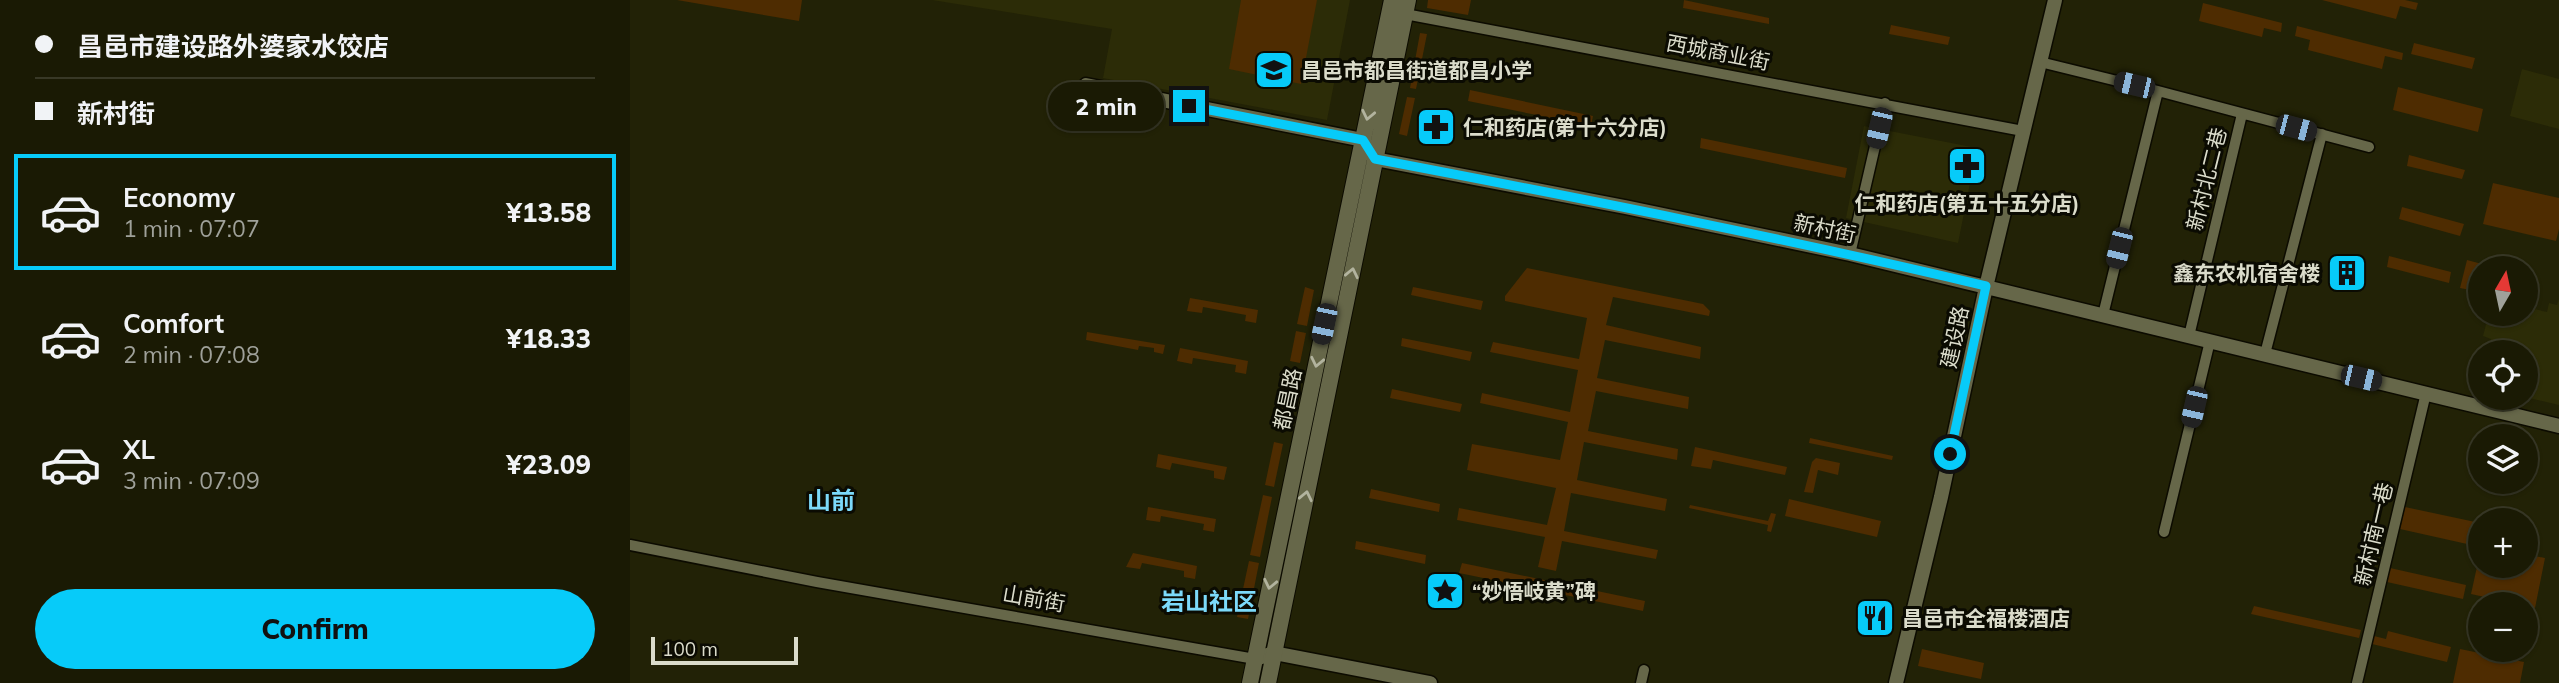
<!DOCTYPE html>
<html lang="en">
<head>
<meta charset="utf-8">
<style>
  :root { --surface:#1a1a04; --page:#272713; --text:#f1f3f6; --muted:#9fa19a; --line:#383826; --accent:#07cbf9 }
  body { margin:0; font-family:Mulish,"Noto Sans SC",sans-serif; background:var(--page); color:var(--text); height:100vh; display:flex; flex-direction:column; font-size:26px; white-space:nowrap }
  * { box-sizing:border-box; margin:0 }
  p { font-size:23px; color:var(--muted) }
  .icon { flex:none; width:38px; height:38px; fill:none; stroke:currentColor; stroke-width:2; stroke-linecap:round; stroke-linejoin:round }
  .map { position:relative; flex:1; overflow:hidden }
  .side { display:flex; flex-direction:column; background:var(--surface); width:630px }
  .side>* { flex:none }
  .hud { display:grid; align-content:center; height:154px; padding:0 35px; background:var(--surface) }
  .needle { width:46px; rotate:9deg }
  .buttons { position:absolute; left:1838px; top:256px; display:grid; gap:14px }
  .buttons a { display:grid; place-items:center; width:70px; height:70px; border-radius:50%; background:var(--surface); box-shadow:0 2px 5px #0004,0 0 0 2px var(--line); font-size:35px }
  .scale { position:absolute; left:21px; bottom:18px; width:147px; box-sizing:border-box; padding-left:7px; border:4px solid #dbdccb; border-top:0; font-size:19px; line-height:24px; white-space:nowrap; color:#dbdccb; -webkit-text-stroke:5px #0b0b02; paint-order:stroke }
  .end { position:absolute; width:32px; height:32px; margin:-16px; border:9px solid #07cbf9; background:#111; box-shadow:0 0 0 4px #111 }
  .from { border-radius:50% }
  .bubble { position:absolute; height:49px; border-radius:24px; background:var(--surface); box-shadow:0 2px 5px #0004,0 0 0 2px var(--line); font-size:23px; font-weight:800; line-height:49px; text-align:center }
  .car { position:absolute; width:21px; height:42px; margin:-21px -10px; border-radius:9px; box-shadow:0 0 5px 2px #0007; background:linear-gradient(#222 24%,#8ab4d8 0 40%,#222 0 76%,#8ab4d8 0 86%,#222 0) }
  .hud b { display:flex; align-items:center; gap:24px; height:66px; font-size:26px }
  .hud b+b { border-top:2px solid var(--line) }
  .hud i { width:18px; height:18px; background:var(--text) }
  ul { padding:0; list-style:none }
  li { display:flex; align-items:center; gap:21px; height:116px; margin:0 14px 10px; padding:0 21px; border:4px solid transparent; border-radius:0px }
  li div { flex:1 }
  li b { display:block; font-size:26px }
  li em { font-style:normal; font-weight:800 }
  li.current { border-color:var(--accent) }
  li>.icon { width:63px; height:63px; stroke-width:1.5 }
  .button { display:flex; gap:14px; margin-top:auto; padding:14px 35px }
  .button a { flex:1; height:80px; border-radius:42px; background:var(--accent); color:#111; font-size:28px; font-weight:800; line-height:80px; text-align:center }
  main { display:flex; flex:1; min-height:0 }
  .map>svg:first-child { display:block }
  .built { fill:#2c2c07 }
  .green { fill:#4e2c01 }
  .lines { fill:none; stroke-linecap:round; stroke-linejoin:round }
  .minor-casing { stroke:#0c0b00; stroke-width:13 }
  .tertiary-casing { stroke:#0c0b00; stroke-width:17 }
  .secondary-casing { stroke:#0c0b00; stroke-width:18 }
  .minor { stroke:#666749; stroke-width:10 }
  .tertiary { stroke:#666749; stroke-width:14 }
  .secondary { stroke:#666749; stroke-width:16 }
  .oneway { stroke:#b2b39e }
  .route { stroke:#07cbf9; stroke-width:9 }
  .labels { text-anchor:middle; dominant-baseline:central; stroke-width:6; stroke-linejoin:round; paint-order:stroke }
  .street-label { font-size:21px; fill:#dbdccb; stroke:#0b0b02 }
  .poi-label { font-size:21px; font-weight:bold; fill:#dbdccb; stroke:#0b0b02; text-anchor:start }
  .quarter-label { font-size:24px; font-weight:bold; fill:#7cdafa; stroke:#0b0b02 }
</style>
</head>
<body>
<main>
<section class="side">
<div class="hud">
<b><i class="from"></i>昌邑市建设路外婆家水饺店</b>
<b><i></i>新村街</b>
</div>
<ul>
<li class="current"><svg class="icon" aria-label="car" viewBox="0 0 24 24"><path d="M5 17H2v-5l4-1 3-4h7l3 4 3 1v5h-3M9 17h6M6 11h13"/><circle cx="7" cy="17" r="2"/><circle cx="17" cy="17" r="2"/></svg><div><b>Economy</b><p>1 min · 07:07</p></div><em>¥13.58</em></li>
<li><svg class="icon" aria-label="car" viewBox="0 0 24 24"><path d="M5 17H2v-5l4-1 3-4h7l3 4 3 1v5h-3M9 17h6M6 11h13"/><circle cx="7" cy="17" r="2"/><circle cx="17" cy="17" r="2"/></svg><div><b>Comfort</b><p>2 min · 07:08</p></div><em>¥18.33</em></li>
<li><svg class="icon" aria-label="car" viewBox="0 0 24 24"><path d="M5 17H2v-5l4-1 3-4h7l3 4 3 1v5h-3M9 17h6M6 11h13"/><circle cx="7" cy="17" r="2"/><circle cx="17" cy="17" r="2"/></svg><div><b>XL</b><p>3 min · 07:09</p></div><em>¥23.09</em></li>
</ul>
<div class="button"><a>Confirm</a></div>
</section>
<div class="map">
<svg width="1929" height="683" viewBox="0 0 1929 683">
  <rect width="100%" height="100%" fill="#222206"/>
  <path class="built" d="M302 0H720L697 120 473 78 482 29Z
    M1892 69 1929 79V129L1880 116Z
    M1234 126 1347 148 1328 243 1216 218Z
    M1929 299V405L1895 397V352H1858L1861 339 1853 336 1859 313H1895V307L1917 312 1919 303 1927 305Z"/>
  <path class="green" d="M47 0H172L169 21Z
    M611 0H687L671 84 599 69Z
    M798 0H841L838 15 797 8Z
    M1054 0 1139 18V24L1053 8Z
    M1692 0H1775L1788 3 1786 10 1770 6 1766 19Z
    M1573 3 1652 23 1651 32 1634 28 1632 37 1569 21Z
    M1261 25 1320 37 1318 45 1259 34Z
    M1667 26 1773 53 1772 60 1755 56 1752 69 1678 50 1680 40 1665 36Z
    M790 33 797 34 786 89 780 88Z
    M1784 43 1845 58 1842 69 1781 54Z
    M1768 87 1853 109 1848 132 1763 110Z
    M840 90 963 116 961 126 838 101Z
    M777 97 785 98 777 136 769 134Z
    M1071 138 1217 168 1215 178 1070 148Z
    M1779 155 1835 170 1832 179 1777 166Z
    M1863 183 1929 198V229L1926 241 1853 224Z
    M1772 207 1834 224 1830 236 1769 219Z
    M1759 256 1821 272 1819 283 1757 267Z
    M1837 260 1867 268H1850V292L1830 288Z
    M897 268 1073 304 1080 311 1079 316 983 297 976 325 1071 347 1070 359 975 340 967 378 1059 397 1058 409 966 391 958 431 1048 449 1047 460 954 442 947 480 1037 499 1035 511 941 493 934 531 1028 550 1026 559 932 541 926 571 908 567 915 537 827 520 829 508 917 525 926 488 837 470 842 444 930 460 938 422 850 403 852 393 940 412 948 370 860 352 863 342 949 359 957 318 875 301V296Z
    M675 287 684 290 677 326 667 324Z
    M783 287 853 301 851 310 781 295Z
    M560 298 628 310 626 323 615 321 616 315 573 307 572 313 557 311Z
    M666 331 676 333 670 363 660 361Z
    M457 332 535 345 533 354 524 352V348L509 346 508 350 456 340Z
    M772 338 842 352 840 361 771 346Z
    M550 348 618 361 616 374 605 372 606 365 563 358 562 364 547 361Z
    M762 389 832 404 830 412 760 398Z
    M1180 438 1263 456 1262 460 1179 443Z
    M644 442 653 444 644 487 635 485Z
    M1065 447 1157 467 1155 475 1083 460 1081 469 1061 466Z
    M528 454 597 467 594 480 584 478V471L542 463 540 470 526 467Z
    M1186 458 1210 463 1208 475 1188 470 1183 493 1174 492 1182 462Z
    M741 489 810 504 809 512 739 498Z
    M633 495 642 497 630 557 620 555Z
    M1159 499 1251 521 1247 537 1155 516Z
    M1060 505 1138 521 1141 513 1146 514 1141 532 1137 531 1138 525 1059 508Z
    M518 507 586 519 584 532 573 530 574 524 531 516 530 522 516 520Z
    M1775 507 1850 523 1846 546 1770 529Z
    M726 541 796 555 795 564 725 549Z
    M503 553 567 566 565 579 554 577V571L512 563 510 569 496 567Z
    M1850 553V565H1895V554L1915 558 1905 608 1841 594Z
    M619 561 629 563 618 619 607 617Z
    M832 563 1015 601 1013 611 829 573Z
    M1760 568 1836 585 1833 599 1757 582Z
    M806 573 820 576 814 606 800 603Z
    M1624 606 1731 630 1729 638 1621 614Z
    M1758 631 1821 647 1817 662 1742 644 1744 636 1756 639Z
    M1292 649 1354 663 1351 679 1288 666Z
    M1830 649 1894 662 1890 683H1823Z"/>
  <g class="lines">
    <g class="minor-casing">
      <path id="minor" d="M775 14 1393 131
        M1410 62 1528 91 1739 147
        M1220 254 1255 103
        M1473 315 1528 91
        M1559 336 1612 114
        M1635 354 1692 134
        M1534 532 1580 341
        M0 545 187 582 625 659
        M1011 683 1014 670
        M1727 683 1796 393"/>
    </g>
    <g class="tertiary-casing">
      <path id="tertiary" d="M456 85 733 140 745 159 995 207 1220 254 1929 426
        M625 659 644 653 800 683
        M1266 683 1311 497 1356 287 1425 0"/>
    </g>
    <g class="secondary-casing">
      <path id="secondary" d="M620 683 762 0
        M638 683 778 0"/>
    </g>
    <use href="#minor" class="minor"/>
    <use href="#tertiary" class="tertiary"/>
    <use href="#secondary" class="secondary"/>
  </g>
  <defs><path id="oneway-chevron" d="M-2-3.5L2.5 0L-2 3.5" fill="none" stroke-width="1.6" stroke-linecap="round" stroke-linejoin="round" transform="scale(1.75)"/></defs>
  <g class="oneway">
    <use href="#oneway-chevron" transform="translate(738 115) rotate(102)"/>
    <use href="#oneway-chevron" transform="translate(722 273) rotate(-78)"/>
    <use href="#oneway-chevron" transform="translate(687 362) rotate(102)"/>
    <use href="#oneway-chevron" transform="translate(676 496) rotate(-78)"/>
    <use href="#oneway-chevron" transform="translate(640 584) rotate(102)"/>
  </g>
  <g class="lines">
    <path class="route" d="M559 106 733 140 745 159C950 198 1154 238 1356 286L1320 454"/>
  </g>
  <defs>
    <g id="school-square" transform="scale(2.0125)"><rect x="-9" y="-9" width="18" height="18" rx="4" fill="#07cbf9" stroke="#0b0b02"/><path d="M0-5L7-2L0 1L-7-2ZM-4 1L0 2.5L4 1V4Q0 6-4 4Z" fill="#111"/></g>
    <g id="pharmacy-square" transform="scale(2.0125)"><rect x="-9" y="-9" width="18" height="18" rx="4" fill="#07cbf9" stroke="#0b0b02"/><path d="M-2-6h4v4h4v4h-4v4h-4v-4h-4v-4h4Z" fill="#111"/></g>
    <g id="building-square" transform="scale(2.0125)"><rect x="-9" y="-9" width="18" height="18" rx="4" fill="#07cbf9" stroke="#0b0b02"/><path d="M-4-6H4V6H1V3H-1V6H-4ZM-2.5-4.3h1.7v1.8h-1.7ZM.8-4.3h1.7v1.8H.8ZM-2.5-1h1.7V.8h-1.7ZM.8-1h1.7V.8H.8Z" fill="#111"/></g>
    <g id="sight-square" transform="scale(2.0125)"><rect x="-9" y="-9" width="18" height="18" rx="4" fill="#07cbf9" stroke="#0b0b02"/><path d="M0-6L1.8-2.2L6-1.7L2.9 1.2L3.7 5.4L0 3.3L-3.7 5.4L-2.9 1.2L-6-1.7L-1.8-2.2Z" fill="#111"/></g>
    <g id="restaurant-square" transform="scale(2.0125)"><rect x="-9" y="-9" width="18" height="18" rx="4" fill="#07cbf9" stroke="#0b0b02"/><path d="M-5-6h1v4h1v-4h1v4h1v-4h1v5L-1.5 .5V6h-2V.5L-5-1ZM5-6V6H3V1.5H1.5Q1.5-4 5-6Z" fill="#111"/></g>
  </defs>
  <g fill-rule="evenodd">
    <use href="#school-square" x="644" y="70"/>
    <use href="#pharmacy-square" x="806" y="127"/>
    <use href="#pharmacy-square" x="1337" y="166"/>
    <use href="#building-square" x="1717" y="273"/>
    <use href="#sight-square" x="815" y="591"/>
    <use href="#restaurant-square" x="1245" y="618"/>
  </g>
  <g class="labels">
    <g class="street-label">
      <text transform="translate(1088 52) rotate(11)">西城商业街</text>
      <text transform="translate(1576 179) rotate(-76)">新村北二巷</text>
      <text transform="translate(1195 228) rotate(12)">新村街</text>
      <text transform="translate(1324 337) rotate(-78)">建设路</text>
      <text transform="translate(657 399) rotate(-78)">都昌路</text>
      <text transform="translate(1743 534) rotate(-77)">新村南一巷</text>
      <text transform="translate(404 598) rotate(10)">山前街</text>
    </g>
    <g class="poi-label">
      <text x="671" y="70">昌邑市都昌街道都昌小学</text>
      <text x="833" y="127">仁和药店(第十六分店)</text>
      <text x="1337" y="203" text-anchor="middle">仁和药店(第五十五分店)</text>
      <text x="1690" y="273" text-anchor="end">鑫东农机宿舍楼</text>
      <text x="842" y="591">“妙悟岐黄”碑</text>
      <text x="1272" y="618">昌邑市全福楼酒店</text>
    </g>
    <g class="quarter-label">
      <text x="201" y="500">山前</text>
      <text x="579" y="601">岩山社区</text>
    </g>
  </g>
</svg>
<div class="buttons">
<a><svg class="needle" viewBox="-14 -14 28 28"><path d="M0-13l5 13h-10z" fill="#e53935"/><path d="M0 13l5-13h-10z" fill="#9fa19a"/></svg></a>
<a><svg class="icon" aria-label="locate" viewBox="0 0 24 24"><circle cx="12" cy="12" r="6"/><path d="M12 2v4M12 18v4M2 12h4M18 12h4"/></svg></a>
<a><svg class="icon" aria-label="layers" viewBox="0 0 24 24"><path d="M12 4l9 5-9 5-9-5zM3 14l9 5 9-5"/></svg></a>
<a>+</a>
<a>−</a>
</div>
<div class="scale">100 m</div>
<i class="end from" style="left:1320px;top:454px"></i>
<i class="end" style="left:559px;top:106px"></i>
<div class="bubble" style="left:418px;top:82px;width:116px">2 min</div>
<i class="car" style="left:1504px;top:85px;rotate:283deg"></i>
<i class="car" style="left:1249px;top:128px;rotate:193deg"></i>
<i class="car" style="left:1666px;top:128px;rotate:105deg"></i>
<i class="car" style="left:1489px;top:248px;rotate:194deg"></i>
<i class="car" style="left:694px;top:324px;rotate:192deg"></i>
<i class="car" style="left:1731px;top:378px;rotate:103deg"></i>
<i class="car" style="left:1564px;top:407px;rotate:193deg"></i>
</div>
</main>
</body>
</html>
